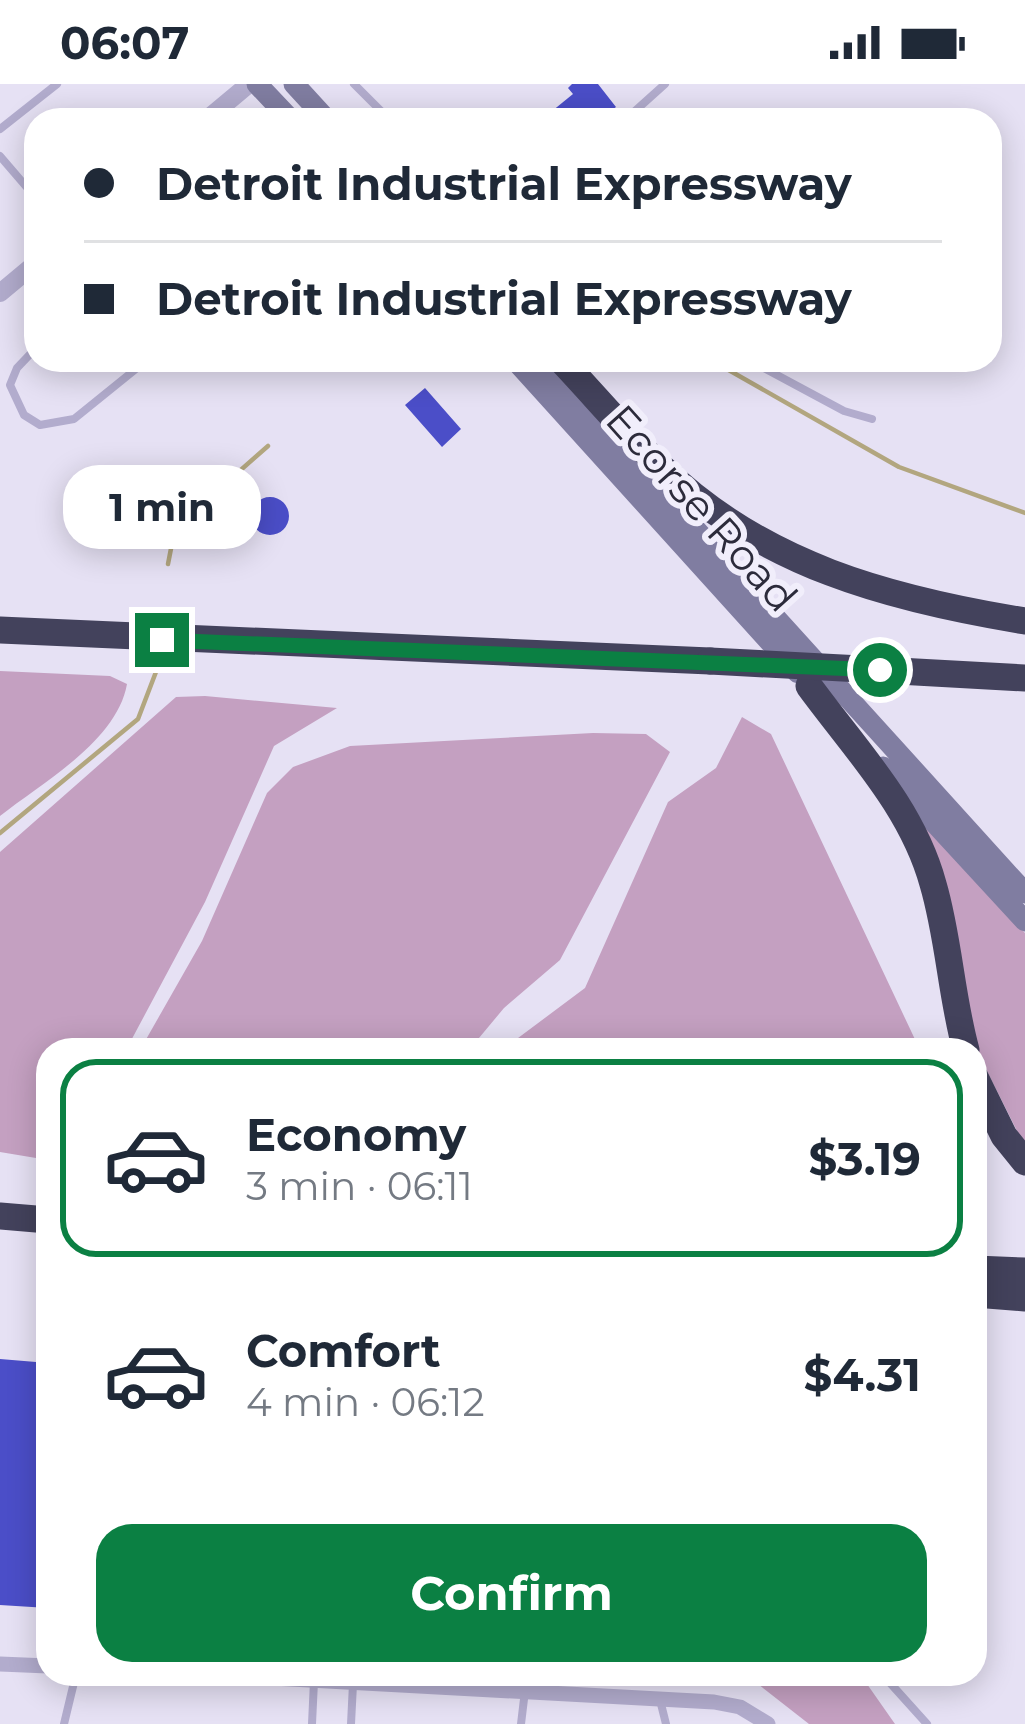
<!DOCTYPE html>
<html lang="en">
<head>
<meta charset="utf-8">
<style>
  :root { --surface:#fff; --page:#f6f6f7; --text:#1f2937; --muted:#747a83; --line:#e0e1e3; --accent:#0b8043 }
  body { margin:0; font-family:Montserrat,sans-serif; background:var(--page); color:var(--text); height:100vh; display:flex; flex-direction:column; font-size:45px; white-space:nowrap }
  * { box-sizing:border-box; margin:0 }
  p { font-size:39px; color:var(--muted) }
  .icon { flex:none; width:66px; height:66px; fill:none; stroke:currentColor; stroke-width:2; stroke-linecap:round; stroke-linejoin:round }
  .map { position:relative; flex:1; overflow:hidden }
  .sheet { position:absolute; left:36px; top:954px; width:951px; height:648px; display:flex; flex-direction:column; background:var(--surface); border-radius:36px; box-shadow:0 6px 30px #0003 }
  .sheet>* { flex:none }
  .top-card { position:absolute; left:24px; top:24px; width:978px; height:264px; border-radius:36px; box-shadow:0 6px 30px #0003; display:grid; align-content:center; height:264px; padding:0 60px; background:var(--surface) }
  .end { position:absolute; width:54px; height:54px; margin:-27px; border:15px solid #0b8043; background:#fff; box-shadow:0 0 0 6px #fff }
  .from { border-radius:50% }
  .bubble { position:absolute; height:84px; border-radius:36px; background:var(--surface); box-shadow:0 6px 30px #0003; font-size:39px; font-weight:700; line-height:84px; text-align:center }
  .top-card b { display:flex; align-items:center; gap:42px; height:114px; font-size:45px }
  .top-card b+b { border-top:3px solid var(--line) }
  .top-card i { width:30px; height:30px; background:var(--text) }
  ul { padding:21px 0 0; list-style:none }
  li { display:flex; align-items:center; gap:36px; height:198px; margin:0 24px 18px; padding:0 36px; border:6px solid transparent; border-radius:36px }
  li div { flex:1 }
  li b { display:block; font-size:45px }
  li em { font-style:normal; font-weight:700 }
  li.selected { border-color:var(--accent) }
  li>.icon { width:108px; height:108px; stroke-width:1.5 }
  .primary-button { display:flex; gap:24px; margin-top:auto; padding:24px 60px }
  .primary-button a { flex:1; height:138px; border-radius:36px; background:var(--accent); color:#fff; font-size:48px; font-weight:700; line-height:138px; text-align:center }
  .status { display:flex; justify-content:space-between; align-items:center; height:84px; padding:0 60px; background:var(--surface); direction:ltr }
  .status svg { height:33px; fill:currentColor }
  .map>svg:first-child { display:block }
  .green { fill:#c4a0c1 }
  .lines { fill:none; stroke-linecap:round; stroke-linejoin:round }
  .stream { stroke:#b2a67f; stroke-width:4.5 }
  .building { fill:#4b4ec8 }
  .service { stroke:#b2accd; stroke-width:8 }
  .minor { stroke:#b2accd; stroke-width:15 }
  .tertiary { stroke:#b2accd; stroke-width:18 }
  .secondary { stroke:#807da1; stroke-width:21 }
  .motorway { stroke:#43425c; stroke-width:27 }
  .motorway-bridge { stroke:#43425c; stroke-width:27 }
  .route { stroke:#0b8043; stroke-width:15 }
  .labels { text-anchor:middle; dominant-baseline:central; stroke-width:12; stroke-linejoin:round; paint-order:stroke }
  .street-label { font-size:42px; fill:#2c2b3b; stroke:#f1eefb }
</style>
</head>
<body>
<div class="status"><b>06:07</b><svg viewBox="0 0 49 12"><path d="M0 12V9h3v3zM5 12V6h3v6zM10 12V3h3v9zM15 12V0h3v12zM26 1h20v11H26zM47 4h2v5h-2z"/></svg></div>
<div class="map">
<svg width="1025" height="1640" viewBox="0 0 1025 1640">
  <rect width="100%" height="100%" fill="#e6e1f4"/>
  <path class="green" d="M0 587 110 592 127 600C117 657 43 698 0 732Z
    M205 612 337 624 274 662 205 818 126 966H48V1076L0 1068V768L176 613Z
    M742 633 771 650 920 966H502L585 904 668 718 716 684Z
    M593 649 646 650 670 668 560 876 504 924 469 966H140L202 857 267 709 293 683 350 662Z
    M926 742 1025 849V1063L975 963 922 745Z
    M602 1590H860L895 1640H809L749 1593Z"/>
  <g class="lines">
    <path class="stream" d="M711 276 899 383 1025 429
      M168 480 175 444 268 362
      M0 749 138 635 159 580"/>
  </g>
  <path class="building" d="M572 0H598L616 23 599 36H541L573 10 568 4Z
    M425 304 461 345 442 363 405 321Z
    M251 432a19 19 0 1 1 38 0a19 19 0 1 1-38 0Z
    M0 1275 48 1279V1524L0 1521Z"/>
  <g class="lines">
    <path class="service" d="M354 0 390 36
      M625 36 665 0
      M758 36 764 31
      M0 45 57 0
      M0 72 36 114
      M36 264 17 284 10 301 24 331 40 341 74 335 147 276
      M749 276 844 327 872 335
      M882 1590 927 1640
      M660 1616 666 1640
      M64 1640 76 1590
      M312 1640 314 1597
      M351 1640 353 1600
      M521 1640 527 1590"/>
    <path class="minor" d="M0 1580 48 1582
      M198 1590 714 1618 740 1623 768 1640"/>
    <path class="tertiary" d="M206 36 249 0
      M0 209 36 179"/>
    <path class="secondary" d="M257 0 291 36
      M294 0 327 36
      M515 276 798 589
      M542 276 1025 809
      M883 683 1025 837"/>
    <path class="motorway" d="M561 276C594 311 626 349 661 383 762 481 890 515 1025 537
      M0 546 710 577
      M880 586 1025 594
      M809 602C855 665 912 723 933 800 949 854 951 912 966 966
      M975 993 1004 1052 1025 1078
      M0 1132 48 1136
      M975 1185 1025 1187
      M975 1210 1025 1214"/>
    <path class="motorway-bridge" d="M710 577 880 586"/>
  </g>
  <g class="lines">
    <path class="route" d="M162 556 880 586"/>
  </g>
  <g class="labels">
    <g class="street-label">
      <text transform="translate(702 424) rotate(48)">Ecorse Road</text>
    </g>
  </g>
</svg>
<i class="end from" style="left:880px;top:586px"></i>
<i class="end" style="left:162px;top:556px"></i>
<div class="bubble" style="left:63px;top:381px;width:198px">1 min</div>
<div class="top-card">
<b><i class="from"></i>Detroit Industrial Expressway</b>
<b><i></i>Detroit Industrial Expressway</b>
</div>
<section class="sheet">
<ul>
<li class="selected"><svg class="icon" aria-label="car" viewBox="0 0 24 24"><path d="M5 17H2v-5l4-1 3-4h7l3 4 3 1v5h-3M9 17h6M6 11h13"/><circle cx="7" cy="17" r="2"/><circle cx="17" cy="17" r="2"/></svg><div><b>Economy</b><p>3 min · 06:11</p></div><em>$3.19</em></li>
<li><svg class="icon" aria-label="car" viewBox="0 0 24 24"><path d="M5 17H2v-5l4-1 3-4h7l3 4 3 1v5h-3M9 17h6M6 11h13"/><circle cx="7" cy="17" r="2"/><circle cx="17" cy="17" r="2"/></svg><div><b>Comfort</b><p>4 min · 06:12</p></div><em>$4.31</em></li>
</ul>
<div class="primary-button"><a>Confirm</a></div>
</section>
</div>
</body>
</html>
